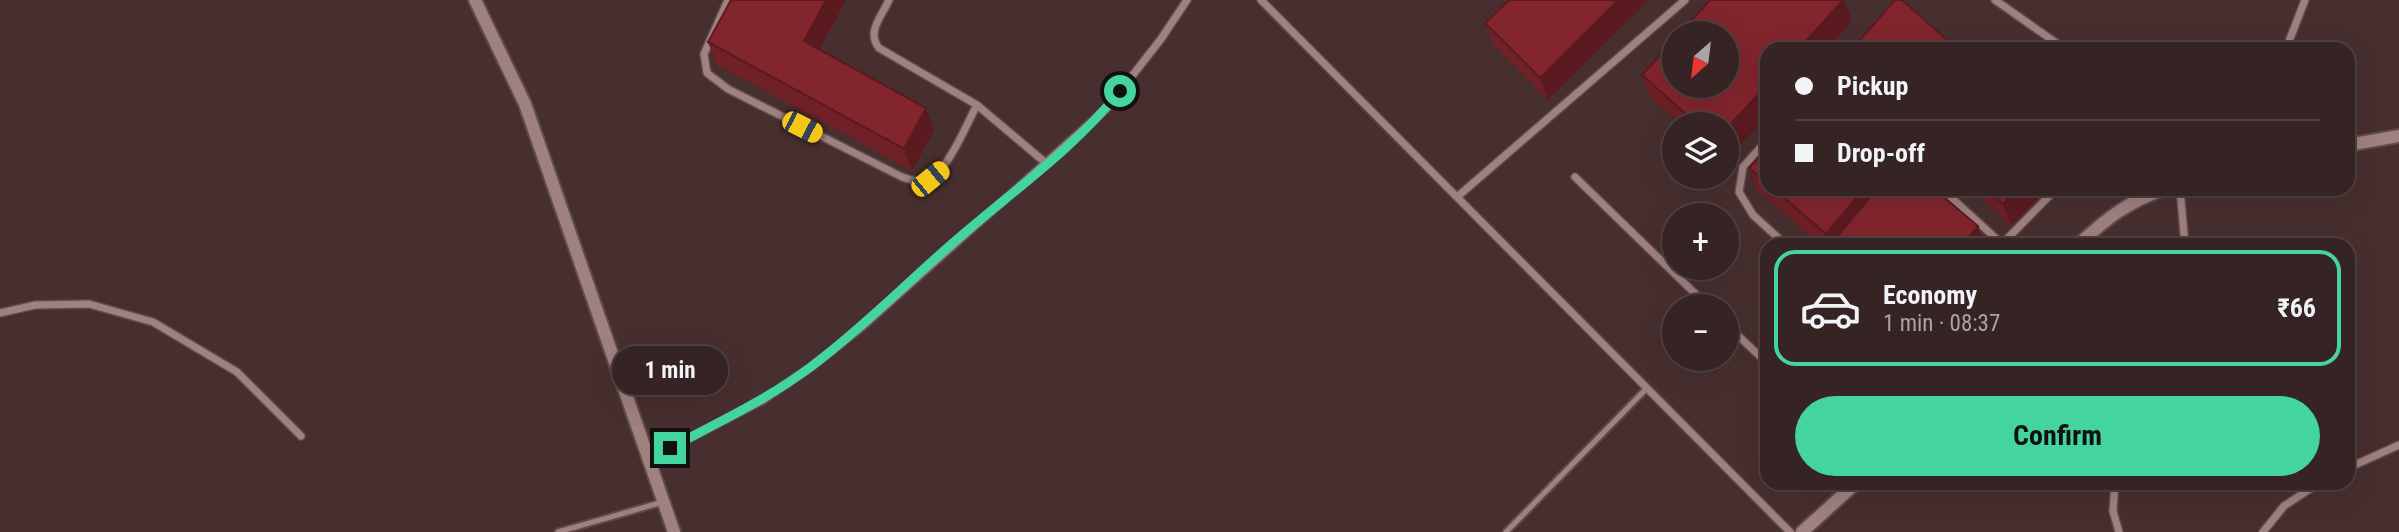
<!DOCTYPE html>
<html lang="en">
<head>
<meta charset="utf-8">
<style>
  :root { --surface:#362323; --page:#3d2b2b; --text:#f1f3f6; --muted:#aaa4a6; --line:#504041; --accent:#44d49f }
  body { margin:0; font-family:"Roboto Condensed",sans-serif; background:var(--page); color:var(--text); height:100vh; display:flex; flex-direction:column; font-size:26px; white-space:nowrap }
  * { box-sizing:border-box; margin:0 }
  p { font-size:23px; color:var(--muted) }
  .icon { flex:none; width:38px; height:38px; fill:none; stroke:currentColor; stroke-width:2; stroke-linecap:round; stroke-linejoin:round }
  .map { position:relative; flex:1; overflow:hidden }
  .drawer { position:absolute; left:1760px; top:238px; width:595px; height:252px; display:flex; flex-direction:column; background:var(--surface); border-radius:21px; box-shadow:0 7px 28px #0002,0 0 0 2px var(--line) }
  .drawer>* { flex:none }
  .top-card { position:absolute; left:1760px; top:42px; width:595px; height:154px; border-radius:21px; box-shadow:0 7px 28px #0002,0 0 0 2px var(--line); display:grid; align-content:center; height:154px; padding:0 35px; background:var(--surface) }
  .needle { width:46px; rotate:208deg }
  .controls { position:absolute; left:1662px; top:21px; display:grid; gap:14px }
  .controls a { display:grid; place-items:center; width:77px; height:77px; border-radius:50%; background:var(--surface); box-shadow:0 7px 28px #0002,0 0 0 2px var(--line); font-size:35px }
  .end { position:absolute; width:32px; height:32px; margin:-16px; border:9px solid #44d49f; background:#111; box-shadow:0 0 0 4px #111 }
  .from { border-radius:50% }
  .bubble { position:absolute; height:49px; border-radius:24px; background:var(--surface); box-shadow:0 7px 28px #0002,0 0 0 2px var(--line); font-size:23px; font-weight:700; line-height:49px; text-align:center }
  .car { position:absolute; width:21px; height:42px; margin:-21px -10px; border-radius:9px; box-shadow:0 0 5px 2px #0007; background:linear-gradient(#f5c518 24%,#345 0 40%,#f5c518 0 76%,#345 0 86%,#f5c518 0) }
  .top-card b { display:flex; align-items:center; gap:24px; height:66px; font-size:26px }
  .top-card b+b { border-top:2px solid var(--line) }
  .top-card i { width:18px; height:18px; background:var(--text) }
  ul { padding:12px 0 0; list-style:none }
  li { display:flex; align-items:center; gap:21px; height:116px; margin:0 14px 10px; padding:0 21px; border:4px solid var(--line); border-radius:21px }
  li div { flex:1 }
  li b { display:block; font-size:26px }
  li em { font-style:normal; font-weight:700 }
  li.current { border-color:var(--accent) }
  li>.icon { width:63px; height:63px; stroke-width:1.5 }
  .cta { display:flex; gap:14px; margin-top:auto; padding:14px 35px }
  .cta a { flex:1; height:80px; border-radius:42px; background:var(--accent); color:#111; font-size:28px; font-weight:700; line-height:80px; text-align:center }
  .map>svg:first-child { display:block }
  .lines { fill:none; stroke-linecap:round; stroke-linejoin:round }
  .service-casing { stroke:#604b4b; stroke-width:9 }
  .minor-casing { stroke:#604b4b; stroke-width:10 }
  .tertiary-casing { stroke:#604b4b; stroke-width:16 }
  .service { stroke:#9f8180; stroke-width:5 }
  .minor { stroke:#9f8180; stroke-width:7 }
  .tertiary { stroke:#9f8180; stroke-width:12 }
  .wall { fill:#702027 }
  .shaded-wall { fill:#5b1a20 }
  .building { fill:#82252d; stroke:#5b1a20; stroke-width:2 }
  .route { stroke:#44d49f; stroke-width:9 }
</style>
</head>
<body>
<div class="map">
<svg width="2399" height="532" viewBox="0 0 2399 532">
  <rect width="100%" height="100%" fill="#482f2f"/>
  <g class="lines">
    <g class="service-casing">
      <path id="service" d="M558 532 663 502
        M1506 532 1647 388"/>
    </g>
    <g class="minor-casing">
      <path id="minor" d="M728 0 704 54 707 73 728 89 902 177C911 180 920 183 929 179 948 171 967 123 977 105L1047 164
        M889 0C882 16 866 32 879 48L977 105
        M1261 0 1790 532
        M1995 0 2065 49
        M2286 49 2305 0
        M1768 139 1743 167 1739 192 1753 215 1786 245
        M1575 177 1708 306
        M1942 189 2003 245
        M2180 189 2185 245
        M1457 197 1685 0
        M2001 245 2056 189
        M0 313 35 305 89 304 153 322 237 372 301 436
        M1727 325 1768 364
        M647 460 763 400 811 367 863 326 1107 108 1161 39 1187 0
        M2348 468 2399 445
        M2115 483 2113 511 2119 532
        M2263 532 2284 506 2319 483"/>
    </g>
    <g class="tertiary-casing">
      <path id="tertiary" d="M475 0 525 104 674 532
        M2348 145 2399 136
        M2078 245C2107 218 2126 203 2164 189
        M1802 532 1856 483"/>
    </g>
    <use href="#service" class="service"/>
    <use href="#minor" class="minor"/>
    <use href="#tertiary" class="tertiary"/>
  </g>
  <path class="wall" d="M731 0H846L819 50 934 130 912 171 716 64 708 42Z
    M1649 0 1548 100 1493 45 1485 23Z
    M1710 0H1844L1852 21 1827 49H1768V115L1727 159V124H1681L1650 97 1642 75Z
    M1768 147V189H1934L1978 226 1985 245H1822L1757 190 1749 168Z
    M1972 189H2047L2011 226Z"/>
  <path class="shaded-wall" d="M826 0H846L812 64 804 41Z
    M1618 0H1649L1548 100 1540 78Z
    M1843 0H1844L1852 21 1827 49H1799Z
    M1768 84V115L1727 159V128Z
    M926 108 934 130 912 171 904 149Z
    M1864 189H1891L1834 240 1836 245H1830L1826 234Z
    M2017 189H2047L2011 226 2003 204Z
    M1978 226 1985 245H1962Z"/>
  <path class="building" d="M731 0H826L804 41 926 108 904 149 708 42Z
    M1509 0H1618L1540 78 1485 23Z
    M1710 0H1843L1799 49H1768V84L1727 128V124H1697L1642 75 1675 39V86H1727V33H1680Z
    M1895 0H1902L1957 49H1852Z
    M1768 147V184L1749 168Z
    M1774 189H1864L1826 234Z
    M1877 189H1934L1978 226 1962 245H1840L1834 240Z
    M1987 189H2017L2003 204Z"/>
  <g class="lines">
    <path class="route" d="M670 448C719 422 768 399 812 366 868 324 915 274 968 230 1020 186 1078 144 1120 91"/>
  </g>
</svg>
<div class="controls">
<a><svg class="needle" viewBox="-14 -14 28 28"><path d="M0-13l5 13h-10z" fill="#e53935"/><path d="M0 13l5-13h-10z" fill="#aaa4a6"/></svg></a>
<a><svg class="icon" aria-label="layers" viewBox="0 0 24 24"><path d="M12 4l9 5-9 5-9-5zM3 14l9 5 9-5"/></svg></a>
<a>+</a>
<a>−</a>
</div>
<i class="end from" style="left:1120px;top:91px"></i>
<i class="end" style="left:670px;top:448px"></i>
<div class="bubble" style="left:612px;top:346px;width:116px">1 min</div>
<i class="car" style="left:802px;top:127px;rotate:117deg"></i>
<i class="car" style="left:930px;top:179px;rotate:51deg"></i>
<div class="top-card">
<b><i class="from"></i>Pickup</b>
<b><i></i>Drop-off</b>
</div>
<section class="drawer">
<ul>
<li class="current"><svg class="icon" aria-label="car" viewBox="0 0 24 24"><path d="M5 17H2v-5l4-1 3-4h7l3 4 3 1v5h-3M9 17h6M6 11h13"/><circle cx="7" cy="17" r="2"/><circle cx="17" cy="17" r="2"/></svg><div><b>Economy</b><p>1 min · 08:37</p></div><em>₹66</em></li>
</ul>
<div class="cta"><a>Confirm</a></div>
</section>
</div>
</body>
</html>
